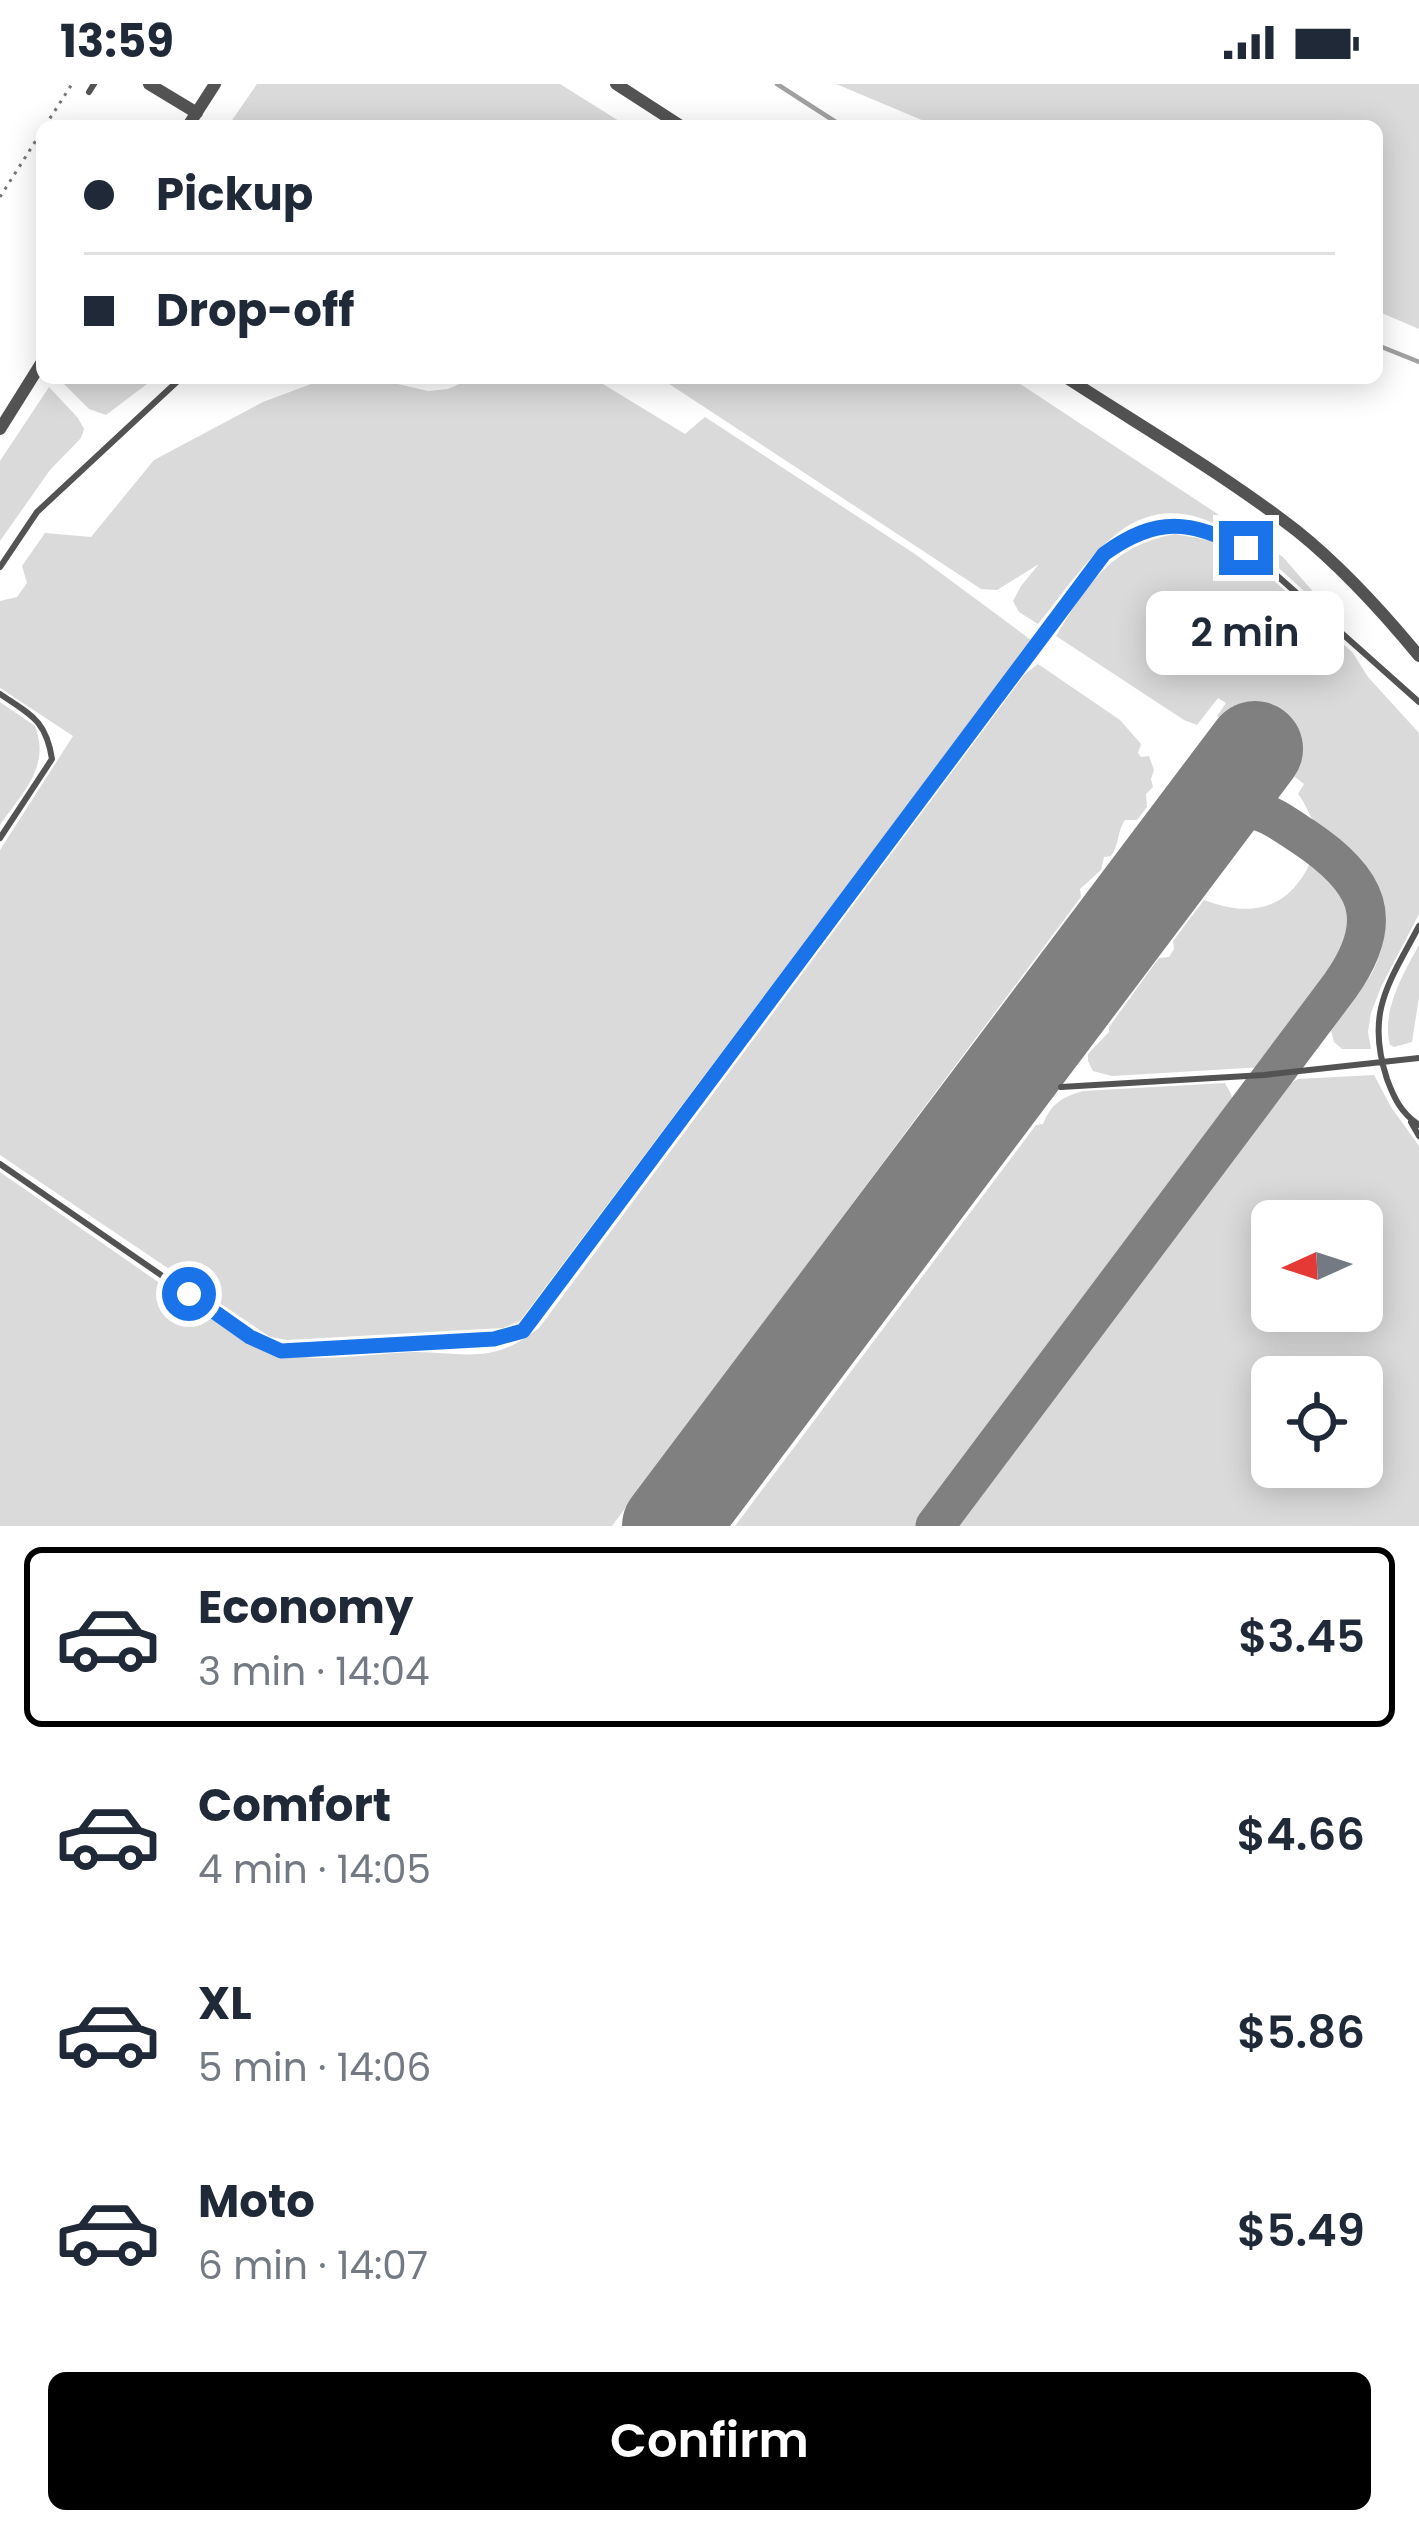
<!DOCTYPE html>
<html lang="en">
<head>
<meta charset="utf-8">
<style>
  :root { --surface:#fff; --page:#f2f2f3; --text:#1f2937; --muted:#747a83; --line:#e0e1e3; --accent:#000 }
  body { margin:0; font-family:Poppins,sans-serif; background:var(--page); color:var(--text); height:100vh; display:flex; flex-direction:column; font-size:45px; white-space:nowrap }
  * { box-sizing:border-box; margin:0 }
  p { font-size:39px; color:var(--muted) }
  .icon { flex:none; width:66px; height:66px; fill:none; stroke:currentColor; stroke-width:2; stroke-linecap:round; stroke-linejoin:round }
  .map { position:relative; height:1442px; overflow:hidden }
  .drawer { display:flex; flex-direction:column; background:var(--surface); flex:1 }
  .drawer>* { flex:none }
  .banner { position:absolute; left:36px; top:36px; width:1347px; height:264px; border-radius:18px; box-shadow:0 6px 30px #0003; display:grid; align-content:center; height:264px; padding:0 48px; background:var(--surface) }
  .needle { width:78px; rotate:267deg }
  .buttons { position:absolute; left:1251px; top:1116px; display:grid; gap:24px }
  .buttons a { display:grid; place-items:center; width:132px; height:132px; border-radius:18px; background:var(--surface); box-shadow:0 6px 30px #0003; font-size:60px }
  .end { position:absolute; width:54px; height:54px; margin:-27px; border:15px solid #1a73e8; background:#fff; box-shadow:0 0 0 6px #fff }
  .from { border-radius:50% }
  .bubble { position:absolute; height:84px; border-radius:18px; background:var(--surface); box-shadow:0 6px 30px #0003; font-size:39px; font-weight:600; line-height:84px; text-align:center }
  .banner b { display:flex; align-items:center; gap:42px; height:114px; font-size:45px }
  .banner b+b { border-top:3px solid var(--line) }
  .banner i { width:30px; height:30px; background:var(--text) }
  ul { padding:21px 0 0; list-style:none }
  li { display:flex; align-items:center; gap:36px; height:180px; margin:0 24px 18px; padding:0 24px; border:6px solid transparent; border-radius:18px }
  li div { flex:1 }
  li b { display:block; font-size:45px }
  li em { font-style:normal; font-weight:600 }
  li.current { border-color:var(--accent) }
  li>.icon { width:108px; height:108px; stroke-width:1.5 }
  .primary-button { display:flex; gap:24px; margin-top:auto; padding:24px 48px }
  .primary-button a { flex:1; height:138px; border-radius:18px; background:var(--accent); color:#fff; font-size:48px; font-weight:600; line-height:138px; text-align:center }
  .status { display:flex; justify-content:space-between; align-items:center; height:84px; padding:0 60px; background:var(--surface); direction:ltr }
  .status svg { height:33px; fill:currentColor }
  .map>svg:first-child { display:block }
  .green { fill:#dadada; fill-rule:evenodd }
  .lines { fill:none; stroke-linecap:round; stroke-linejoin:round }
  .stream { stroke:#a1a1a1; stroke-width:4.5 }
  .taxiway { stroke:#808080; stroke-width:39 }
  .runway { stroke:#808080; stroke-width:96 }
  .path { stroke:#757575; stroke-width:3; stroke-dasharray:3 6; stroke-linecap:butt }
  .lane { stroke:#535353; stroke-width:6 }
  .street { stroke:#535353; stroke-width:12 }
  .route { stroke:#1a73e8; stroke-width:15 }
</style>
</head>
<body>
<div class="status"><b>13:59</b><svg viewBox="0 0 49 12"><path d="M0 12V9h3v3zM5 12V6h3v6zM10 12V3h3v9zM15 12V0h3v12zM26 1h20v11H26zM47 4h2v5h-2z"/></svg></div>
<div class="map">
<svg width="1419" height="1442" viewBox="0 0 1419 1442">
  <rect width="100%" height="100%" fill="#fff"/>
  <path class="green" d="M257 0H560L627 42H228Z
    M836 0H1419V245L1377 227V42H936Z
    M58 294H155L106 331 89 325Z
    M327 294H372L428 307 448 305 473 294H593L685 350 705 333 915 470 1031 556 520 1237 503 1244 287 1256 270 1253 0 1071V766L73 652 0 604V517L17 513 27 499 22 482 45 449 91 453 154 376 263 318Z
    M660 294H1011L1283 473 1329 526 1319 521C1268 475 1193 392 1119 448 1087 472 1063 510 1038 540L1019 528 1013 517 1021 502 1039 480 997 506 981 505Z
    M49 303 78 334 84 345 81 354 50 386 0 457V377Z
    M1175 450 1213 457 1258 482 1353 569 1368 593 1419 649V830L1381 903 1371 929 1368 948 1371 965H1342L1334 958 1331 947C1341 924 1363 907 1374 885 1394 843 1384 794 1348 764 1338 757 1325 751 1317 742 1309 733 1306 719 1298 710L1304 700 1217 632 1226 619 1218 614 1197 641 1184 636 1056 552C1087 501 1112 461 1175 450Z
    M1038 580 1120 636 1141 660 1138 669 1141 673 1149 672 1154 686 1151 695 1153 703 1146 710 1147 723 1137 736H1125C1117 747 1119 762 1111 772L1104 773 1101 786 1080 805 1081 813 612 1442H0V1088L243 1257C301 1284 350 1271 412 1268 436 1267 463 1273 488 1269 508 1266 523 1256 539 1244L1025 590Z
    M0 618 35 642C51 683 22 709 0 741Z
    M1311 777C1343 791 1364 826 1351 861 1345 878 1331 893 1320 908 1301 933 1283 958 1264 983L1112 992 1093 987 1088 977V970L1109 948V943L1159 874 1169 873 1174 865 1173 857 1204 816C1251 834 1289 826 1311 777Z
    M1419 861V913L1412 958 1394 963 1390 961C1381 928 1403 890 1419 861Z
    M1374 991 1391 1023 1419 1062V1442H958L1288 1001 1298 995ZM1272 1137H1362V1227H1272ZM1272 1293H1362V1383H1272Z
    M1225 999 1231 1010 1234 1022 965 1382 961 1381 957 1385 960 1390 921 1442H735L1036 1041 1043 1040C1051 1020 1062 1013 1083 1007Z"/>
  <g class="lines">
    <path class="stream" d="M777 0 842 42
      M1377 261 1419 278"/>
    <path class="taxiway" d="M935 1442 1340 902C1388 835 1368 796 1304 753 1266 728 1245 711 1201 738"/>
    <path class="runway" d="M670 1442 1255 665"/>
    <path class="path" d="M45 42 72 0
      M0 113 42 47"/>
    <path class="lane" d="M89 8 94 0
      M0 483 37 428 181 294
      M0 610C31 631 46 636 52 675L0 754
      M1419 842C1389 899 1365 928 1387 995 1394 1014 1401 1029 1419 1041
      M1061 1003 1264 991 1419 974
      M1411 1038 1419 1052
      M0 1080 251 1253 281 1267 494 1255 523 1248 1072 509 1104 469 1132 449 1167 441 1207 446 1246 464 1419 618"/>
    <path class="street" d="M149 0 197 29
      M616 0 681 42
      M188 42 215 0
      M1067 294C1144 344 1225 391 1297 447 1343 484 1382 527 1419 572
      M0 345 42 278"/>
  </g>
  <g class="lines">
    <path class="route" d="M189 1210 250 1253 281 1267 494 1255 523 1247 1104 470C1158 431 1189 437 1246 464"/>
  </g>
</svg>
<div class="buttons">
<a><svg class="needle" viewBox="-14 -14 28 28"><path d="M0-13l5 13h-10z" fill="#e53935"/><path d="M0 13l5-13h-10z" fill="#747a83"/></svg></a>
<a><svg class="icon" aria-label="locate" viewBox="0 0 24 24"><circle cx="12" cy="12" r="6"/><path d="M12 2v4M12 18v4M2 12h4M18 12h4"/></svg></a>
</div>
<i class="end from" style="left:189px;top:1210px"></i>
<i class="end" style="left:1246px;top:464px"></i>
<div class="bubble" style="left:1146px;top:507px;width:198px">2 min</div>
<div class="banner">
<b><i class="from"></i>Pickup</b>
<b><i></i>Drop-off</b>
</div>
</div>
<section class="drawer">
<ul>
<li class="current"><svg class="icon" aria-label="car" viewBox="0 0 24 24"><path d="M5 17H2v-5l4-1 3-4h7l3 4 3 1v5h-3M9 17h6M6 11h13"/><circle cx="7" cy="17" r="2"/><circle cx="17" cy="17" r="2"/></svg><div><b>Economy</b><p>3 min · 14:04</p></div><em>$3.45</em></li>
<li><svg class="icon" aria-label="car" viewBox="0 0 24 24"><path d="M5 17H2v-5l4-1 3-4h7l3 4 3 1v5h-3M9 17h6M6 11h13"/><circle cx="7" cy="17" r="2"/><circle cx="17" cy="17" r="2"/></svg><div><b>Comfort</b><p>4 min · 14:05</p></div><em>$4.66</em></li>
<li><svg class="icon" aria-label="car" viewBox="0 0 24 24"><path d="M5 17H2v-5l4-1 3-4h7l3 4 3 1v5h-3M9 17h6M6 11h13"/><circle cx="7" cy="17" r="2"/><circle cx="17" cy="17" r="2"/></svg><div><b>XL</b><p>5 min · 14:06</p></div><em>$5.86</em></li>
<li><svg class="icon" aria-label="car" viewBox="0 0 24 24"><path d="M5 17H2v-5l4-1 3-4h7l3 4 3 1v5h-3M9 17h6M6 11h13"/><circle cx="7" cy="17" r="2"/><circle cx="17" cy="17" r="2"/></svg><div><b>Moto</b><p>6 min · 14:07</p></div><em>$5.49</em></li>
</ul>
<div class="primary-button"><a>Confirm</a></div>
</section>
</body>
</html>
